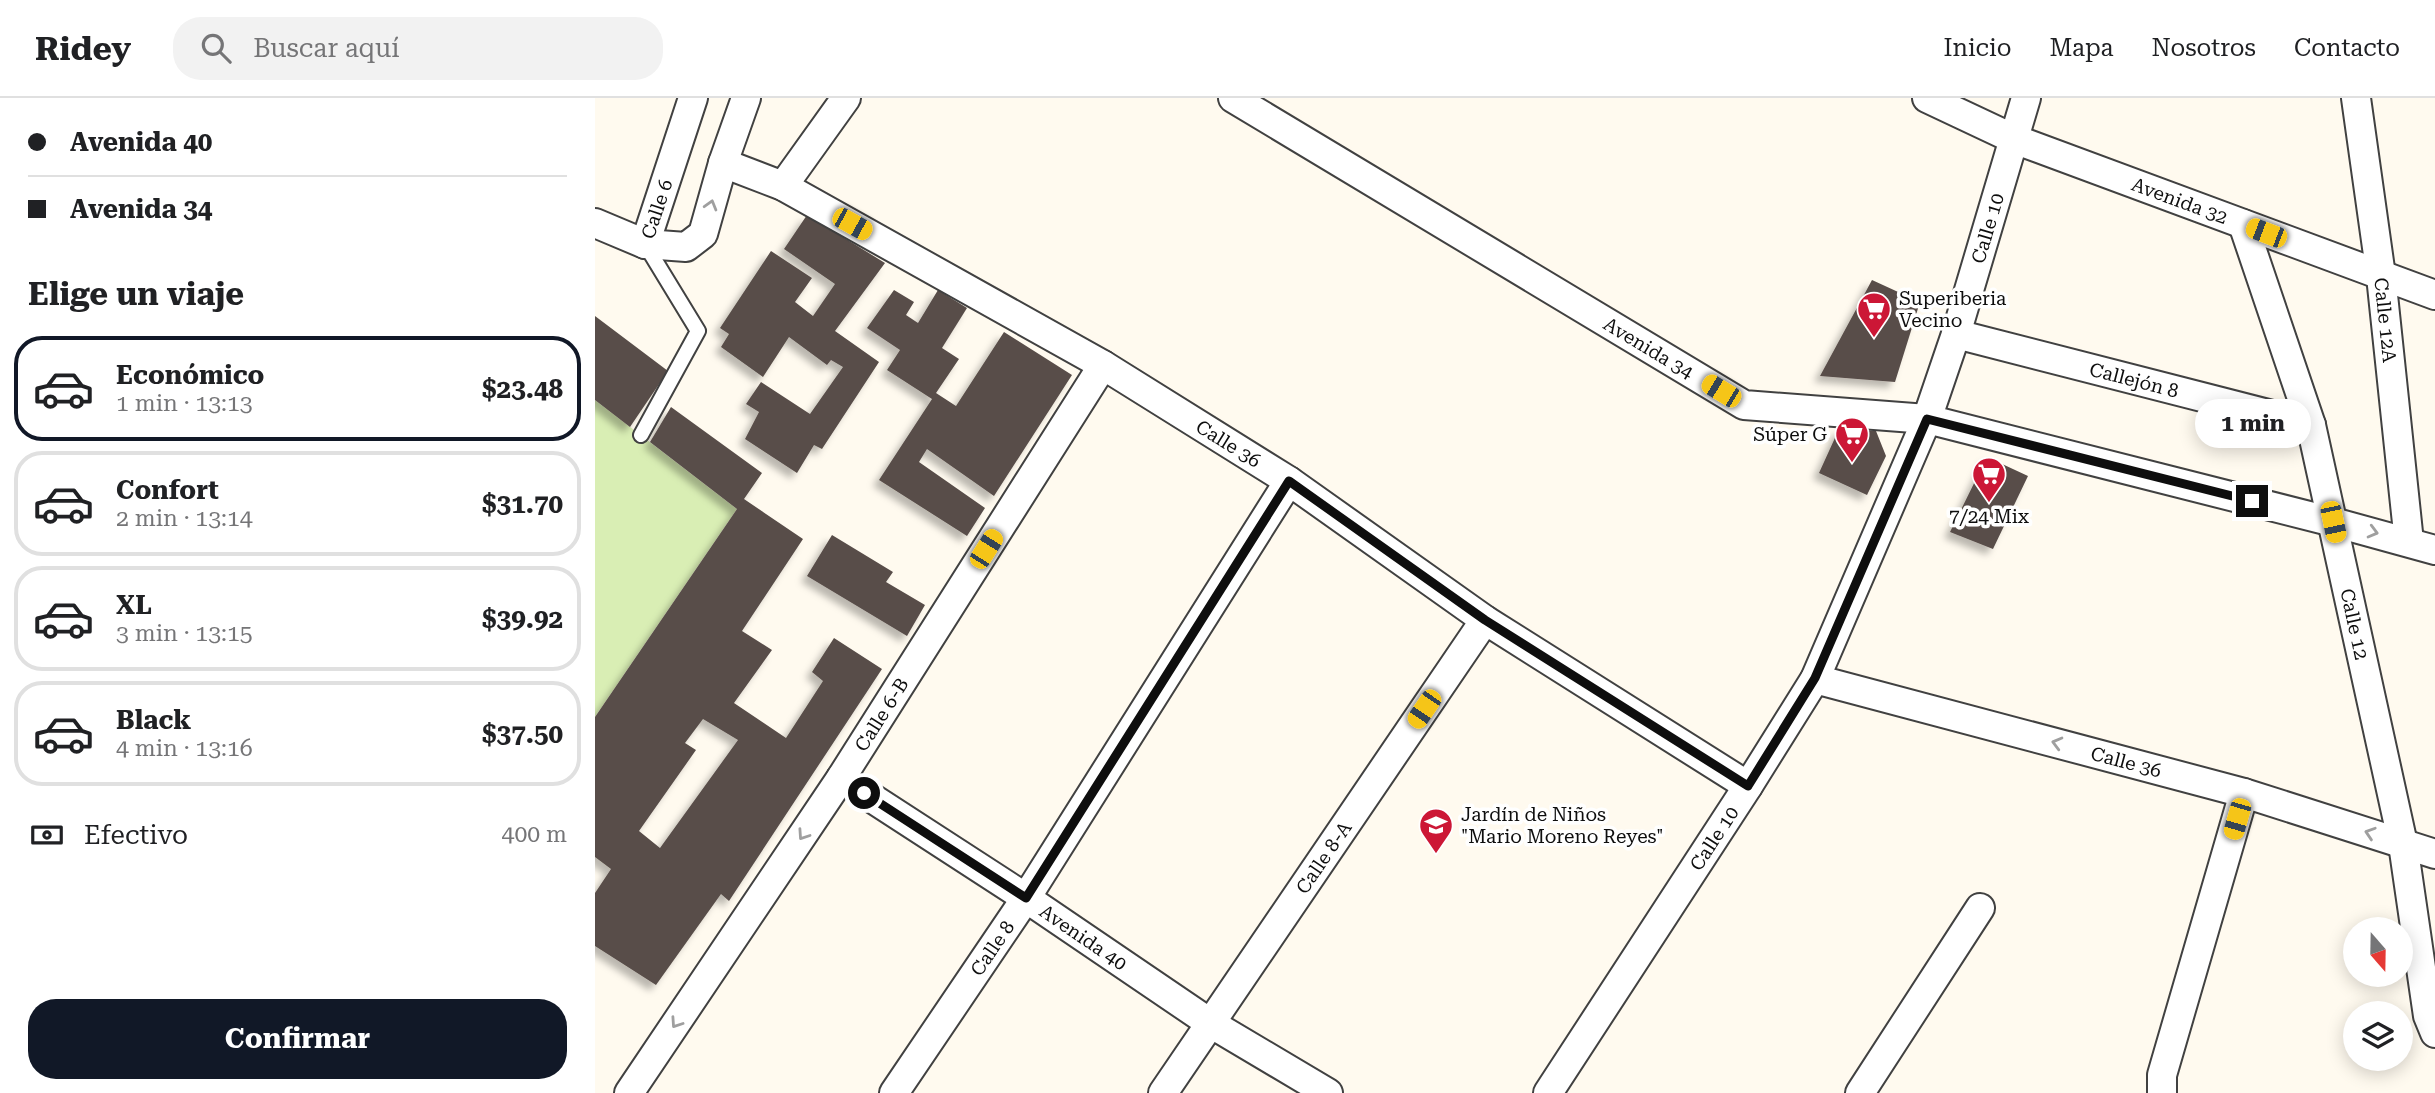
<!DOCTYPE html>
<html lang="es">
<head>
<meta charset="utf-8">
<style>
  :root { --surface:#fff; --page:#f2f2f2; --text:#202124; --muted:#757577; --line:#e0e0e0; --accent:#111827 }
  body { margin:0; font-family:"Roboto Serif",serif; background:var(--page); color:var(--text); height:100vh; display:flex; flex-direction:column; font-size:26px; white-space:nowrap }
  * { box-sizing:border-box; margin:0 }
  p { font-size:23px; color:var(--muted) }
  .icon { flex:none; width:38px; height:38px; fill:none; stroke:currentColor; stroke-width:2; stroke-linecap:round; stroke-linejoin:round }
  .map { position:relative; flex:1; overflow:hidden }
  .side { display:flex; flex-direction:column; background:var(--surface); width:595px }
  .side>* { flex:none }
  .guide { display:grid; align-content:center; height:154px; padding:0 28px; background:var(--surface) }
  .needle { width:46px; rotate:160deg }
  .controls { position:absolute; left:1748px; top:819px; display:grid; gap:14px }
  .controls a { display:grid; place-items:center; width:70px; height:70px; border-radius:50%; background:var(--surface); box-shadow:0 4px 18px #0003; font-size:35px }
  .end { position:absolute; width:32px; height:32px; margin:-16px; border:9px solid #0e0e0e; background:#fff; box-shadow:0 0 0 4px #fff }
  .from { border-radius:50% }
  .bubble { position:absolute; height:49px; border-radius:24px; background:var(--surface); box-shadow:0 4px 18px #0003; font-size:23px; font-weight:700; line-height:49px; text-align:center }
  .car { position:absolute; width:21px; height:42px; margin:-21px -10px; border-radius:9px; box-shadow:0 0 5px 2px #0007; background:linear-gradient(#f5c518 24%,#345 0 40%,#f5c518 0 76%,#345 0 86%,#f5c518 0) }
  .guide b { display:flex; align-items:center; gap:24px; height:66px; font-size:26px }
  .guide b+b { border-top:2px solid var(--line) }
  .guide i { width:18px; height:18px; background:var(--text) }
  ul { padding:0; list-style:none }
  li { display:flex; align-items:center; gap:21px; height:105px; margin:0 14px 10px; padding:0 14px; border:4px solid var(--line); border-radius:28px }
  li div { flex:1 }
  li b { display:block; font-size:26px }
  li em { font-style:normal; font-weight:700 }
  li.current { border-color:var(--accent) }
  li>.icon { width:63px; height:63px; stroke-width:1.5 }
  h2 { padding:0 28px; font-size:32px; line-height:84px }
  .pay { display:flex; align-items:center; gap:18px; height:77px; padding:0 28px; font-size:26px }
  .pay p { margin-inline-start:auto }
  .button { display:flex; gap:14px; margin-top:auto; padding:14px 28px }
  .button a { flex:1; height:80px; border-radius:28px; background:var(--accent); color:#fff; font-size:28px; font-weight:700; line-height:80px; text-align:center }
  header { display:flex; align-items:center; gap:42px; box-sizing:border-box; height:98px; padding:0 35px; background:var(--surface); border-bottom:2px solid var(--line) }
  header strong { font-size:33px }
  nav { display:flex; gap:38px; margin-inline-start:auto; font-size:24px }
  .search { width:490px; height:63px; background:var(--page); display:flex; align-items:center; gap:18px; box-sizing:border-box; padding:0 24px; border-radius:28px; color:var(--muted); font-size:26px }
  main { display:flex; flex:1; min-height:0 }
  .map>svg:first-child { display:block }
  .green { fill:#d9eeb4 }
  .building { fill:#584d49; fill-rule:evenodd; filter:url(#shadow) }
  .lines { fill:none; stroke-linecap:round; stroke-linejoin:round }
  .lane-casing { stroke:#414141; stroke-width:18 }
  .street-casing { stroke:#414141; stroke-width:32 }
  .lane { stroke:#fff; stroke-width:14 }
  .street { stroke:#fff; stroke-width:28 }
  .oneway { stroke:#9f9f9f }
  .route { stroke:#0e0e0e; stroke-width:9 }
  .labels { text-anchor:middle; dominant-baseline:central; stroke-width:7; stroke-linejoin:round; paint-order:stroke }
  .street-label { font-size:19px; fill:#0e0e0e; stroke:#fff }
  .poi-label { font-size:19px; fill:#0e0e0e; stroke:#fff; text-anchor:start }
</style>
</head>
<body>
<header>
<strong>Ridey</strong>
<div class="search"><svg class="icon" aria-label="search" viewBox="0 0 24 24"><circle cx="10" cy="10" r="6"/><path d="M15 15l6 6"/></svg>Buscar aquí</div>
<nav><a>Inicio</a><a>Mapa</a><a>Nosotros</a><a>Contacto</a></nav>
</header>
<main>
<section class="side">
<div class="guide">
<b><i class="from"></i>Avenida 40</b>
<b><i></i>Avenida 34</b>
</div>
<h2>Elige un viaje</h2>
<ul>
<li class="current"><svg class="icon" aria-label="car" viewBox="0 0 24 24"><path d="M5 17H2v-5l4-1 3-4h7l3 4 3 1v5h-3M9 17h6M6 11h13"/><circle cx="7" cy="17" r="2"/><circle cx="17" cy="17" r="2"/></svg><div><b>Económico</b><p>1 min · 13:13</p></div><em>$23.48</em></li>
<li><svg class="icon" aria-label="car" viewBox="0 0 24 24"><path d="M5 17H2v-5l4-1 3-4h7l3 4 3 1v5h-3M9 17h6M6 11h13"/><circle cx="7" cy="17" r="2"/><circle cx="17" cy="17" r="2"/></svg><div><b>Confort</b><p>2 min · 13:14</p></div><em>$31.70</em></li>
<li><svg class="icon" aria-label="car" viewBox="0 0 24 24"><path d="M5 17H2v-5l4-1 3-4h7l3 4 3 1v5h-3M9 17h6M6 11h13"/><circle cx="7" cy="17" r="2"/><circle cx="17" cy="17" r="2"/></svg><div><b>XL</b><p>3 min · 13:15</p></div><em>$39.92</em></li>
<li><svg class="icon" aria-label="car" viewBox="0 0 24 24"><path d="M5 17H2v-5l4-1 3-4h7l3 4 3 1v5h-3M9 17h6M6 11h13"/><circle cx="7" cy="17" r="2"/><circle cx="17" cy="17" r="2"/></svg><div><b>Black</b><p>4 min · 13:16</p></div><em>$37.50</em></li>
</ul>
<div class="pay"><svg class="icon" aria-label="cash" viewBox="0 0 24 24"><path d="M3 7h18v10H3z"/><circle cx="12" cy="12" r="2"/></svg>Efectivo<p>400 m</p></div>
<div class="button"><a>Confirmar</a></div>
</section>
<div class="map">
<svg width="1840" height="995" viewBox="0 0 1840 995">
  <defs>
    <filter id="shadow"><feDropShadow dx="-6" dy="6" stdDeviation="3.5" flood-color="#0004"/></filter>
  </defs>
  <rect width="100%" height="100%" fill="#fffaef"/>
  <path class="green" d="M0 302 142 411 0 619Z"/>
  <path class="building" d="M212 117 290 165 240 233 284 264 227 351 219 347 202 375 150 341 164 314 151 306 166 284 215 316 248 269 236 262 232 267 194 239 168 279 126 249 134 236 125 230 176 153 217 180 200 204 218 218 240 186 189 151Z
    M1277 182 1325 204 1300 284 1225 278Z
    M299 192 319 204 311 217 323 225 343 192 372 210 347 250 364 261 341 295 361 308 409 234 477 277 399 398 332 351 324 364 390 410 372 438 284 382 337 301 292 272 305 252 272 230Z
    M0 218 73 273 35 329 0 302Z
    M76 309 167 375 149 401 208 441 147 533 177 552 139 605 191 640 228 583 217 574 239 540 287 571 134 803 126 796 61 887 0 848V795L16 771 0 759V619L142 411 55 344ZM108 621 143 642 65 750 44 733 101 652 90 645Z
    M1244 331 1281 333 1291 358 1272 397 1224 375Z
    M1392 359 1433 378 1398 451 1355 434Z
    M237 437 298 474 291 484 330 507 312 538 212 478Z"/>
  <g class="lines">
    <g class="lane-casing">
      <path id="lane" d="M46 337 103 233 50 146"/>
    </g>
    <g class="street-casing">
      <g id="street">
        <path id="s1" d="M638 0 1149 307 1332 321 1738 424 1840 452"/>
        <path id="s2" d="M1332 0 1419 41 1840 197"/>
        <path id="s3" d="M1761 0 1786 178 1814 444"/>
        <path id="s4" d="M128 65 188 88 508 267 694 383 890 522 1153 688"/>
        <path d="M188 88 251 0"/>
        <path d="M0 125 50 146 91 149 108 136 128 65 151 0"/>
        <path id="s5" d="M1648 126 1716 327 1808 746 1833 918 1840 935"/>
        <path id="s6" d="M50 146 98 0"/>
        <path id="s7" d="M1361 236 1716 327"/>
        <path id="s8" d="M1220 581 1649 695 1840 756"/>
        <path id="s9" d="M246 680 431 800 615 925 733 995"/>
        <path id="s10" d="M34 995 246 680 508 267"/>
        <path id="s11" d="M299 995 431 800 694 383"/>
        <path id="s12" d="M568 995 890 522"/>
        <path id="s13" d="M953 995 1153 688 1220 581 1332 321 1361 236 1431 0"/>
        <path d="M1265 995 1385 810"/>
        <path d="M1567 995V977L1649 695"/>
      </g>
    </g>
    <use href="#lane" class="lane"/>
    <use href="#street" class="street"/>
  </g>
  <defs><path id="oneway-chevron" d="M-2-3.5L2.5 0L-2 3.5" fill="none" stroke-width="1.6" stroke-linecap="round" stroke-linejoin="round" transform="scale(1.75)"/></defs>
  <g class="oneway">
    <use href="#oneway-chevron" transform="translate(116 107) rotate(-74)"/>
    <use href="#oneway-chevron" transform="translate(1778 434) rotate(15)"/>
    <use href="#oneway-chevron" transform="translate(1462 645) rotate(-165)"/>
    <use href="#oneway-chevron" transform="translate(1775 735) rotate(-162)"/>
    <use href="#oneway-chevron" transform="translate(208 737) rotate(124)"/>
    <use href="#oneway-chevron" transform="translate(81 925) rotate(124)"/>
  </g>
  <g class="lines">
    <path class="route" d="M269 695 431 800 694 383 890 522 1153 688 1220 580 1332 321 1657 403"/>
  </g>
  <defs>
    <g id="supermarket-pin" transform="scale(1.75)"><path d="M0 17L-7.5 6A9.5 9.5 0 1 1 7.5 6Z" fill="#cc1736" stroke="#fff"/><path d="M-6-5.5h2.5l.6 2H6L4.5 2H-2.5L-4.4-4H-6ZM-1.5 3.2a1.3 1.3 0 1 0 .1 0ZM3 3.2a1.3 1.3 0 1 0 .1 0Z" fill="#fff"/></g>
    <g id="school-pin" transform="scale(1.75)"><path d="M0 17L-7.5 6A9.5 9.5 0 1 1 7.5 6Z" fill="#cc1736" stroke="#fff"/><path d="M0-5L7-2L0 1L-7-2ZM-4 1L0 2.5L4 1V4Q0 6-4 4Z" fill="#fff"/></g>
  </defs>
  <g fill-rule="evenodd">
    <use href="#supermarket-pin" x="1279" y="211"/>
    <use href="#supermarket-pin" x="1257" y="336"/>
    <use href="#supermarket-pin" x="1394" y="376"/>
    <use href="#school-pin" x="841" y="727"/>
  </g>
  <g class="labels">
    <g class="street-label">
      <text stroke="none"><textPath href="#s2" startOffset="273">Avenida 32</textPath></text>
      <text stroke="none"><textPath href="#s6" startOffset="37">Calle 6</textPath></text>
      <text stroke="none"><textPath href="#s13" startOffset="976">Calle 10</textPath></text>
      <text stroke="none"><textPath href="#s3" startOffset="224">Calle 12A</textPath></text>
      <text stroke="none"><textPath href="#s1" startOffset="485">Avenida 34</textPath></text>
      <text stroke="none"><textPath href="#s7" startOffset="184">Callejón 8</textPath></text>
      <text stroke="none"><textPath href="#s4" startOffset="579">Calle 36</textPath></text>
      <text stroke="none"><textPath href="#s5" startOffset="416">Calle 12</textPath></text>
      <text stroke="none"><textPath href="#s10" startOffset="455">Calle 6-B</textPath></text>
      <text stroke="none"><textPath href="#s8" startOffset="322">Calle 36</textPath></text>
      <text stroke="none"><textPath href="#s13" startOffset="304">Calle 10</textPath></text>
      <text stroke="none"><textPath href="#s12" startOffset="285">Calle 8-A</textPath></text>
      <text stroke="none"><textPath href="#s9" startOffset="290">Avenida 40</textPath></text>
      <text stroke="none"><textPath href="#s11" startOffset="175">Calle 8</textPath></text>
    </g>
    <g class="poi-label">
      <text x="1304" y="200">Superiberia<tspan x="1304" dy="22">Vecino</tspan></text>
      <text x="1232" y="336" text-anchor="end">Súper G</text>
      <text x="1394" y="418" text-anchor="middle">7/24 Mix</text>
      <text x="866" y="716">Jardín de Niños<tspan x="866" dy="22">"Mario Moreno Reyes"</tspan></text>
    </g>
  </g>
</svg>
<div class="controls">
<a><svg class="needle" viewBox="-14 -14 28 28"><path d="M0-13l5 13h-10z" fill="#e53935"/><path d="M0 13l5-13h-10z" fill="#757577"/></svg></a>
<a><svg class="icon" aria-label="layers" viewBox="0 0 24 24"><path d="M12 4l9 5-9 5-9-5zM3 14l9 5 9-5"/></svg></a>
</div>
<i class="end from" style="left:269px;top:695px"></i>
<i class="end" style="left:1657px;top:403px"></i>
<div class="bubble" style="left:1600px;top:301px;width:116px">1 min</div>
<i class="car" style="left:257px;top:126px;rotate:119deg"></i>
<i class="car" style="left:1671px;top:135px;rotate:291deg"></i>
<i class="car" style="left:1126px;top:293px;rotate:301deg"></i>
<i class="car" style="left:1738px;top:424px;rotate:168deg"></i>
<i class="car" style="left:391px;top:451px;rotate:32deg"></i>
<i class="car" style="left:829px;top:611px;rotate:214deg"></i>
<i class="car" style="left:1642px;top:721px;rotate:196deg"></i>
</div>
</main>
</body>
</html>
